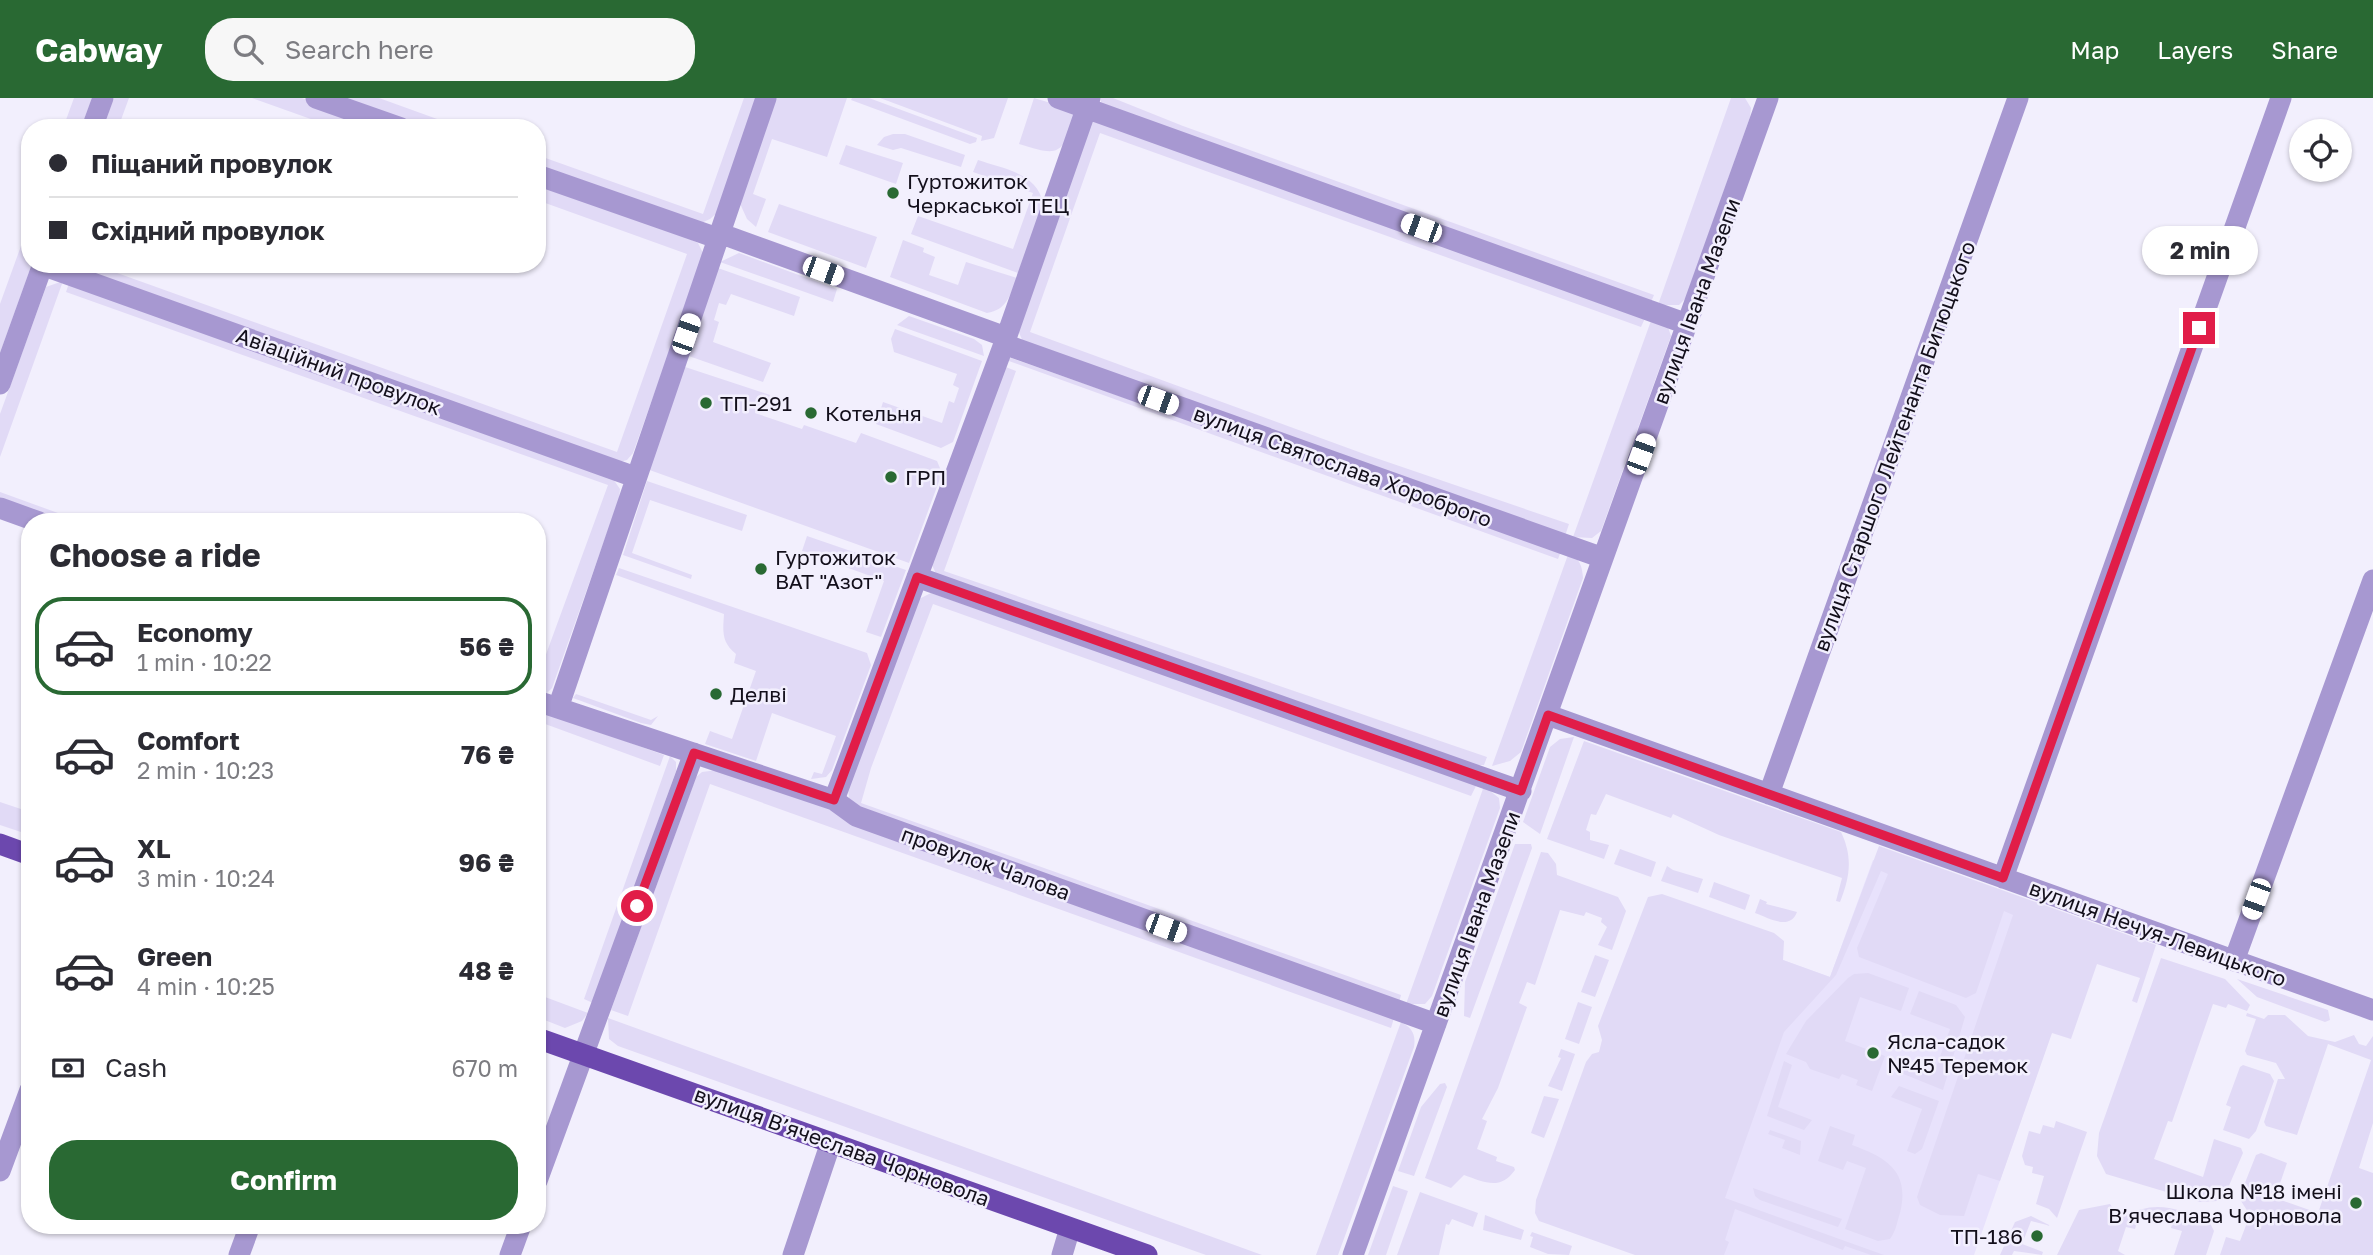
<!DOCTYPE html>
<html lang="en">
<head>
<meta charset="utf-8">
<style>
  :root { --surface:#fff; --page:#f7f7f7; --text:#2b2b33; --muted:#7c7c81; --line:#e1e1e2; --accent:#296933 }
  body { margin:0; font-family:"Golos Text",sans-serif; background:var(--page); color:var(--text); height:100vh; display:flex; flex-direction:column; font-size:26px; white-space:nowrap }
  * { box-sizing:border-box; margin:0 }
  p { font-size:23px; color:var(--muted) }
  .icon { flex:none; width:38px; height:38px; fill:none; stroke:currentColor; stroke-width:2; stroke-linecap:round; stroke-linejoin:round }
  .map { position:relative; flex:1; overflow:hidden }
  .drawer { position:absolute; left:21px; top:415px; width:525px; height:721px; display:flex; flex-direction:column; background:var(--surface); border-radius:28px; box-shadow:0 2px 5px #0004 }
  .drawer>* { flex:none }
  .hud { position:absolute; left:21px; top:21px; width:525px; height:154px; border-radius:28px; box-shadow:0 2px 5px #0004; display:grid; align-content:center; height:154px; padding:0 28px; background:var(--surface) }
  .buttons { position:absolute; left:2289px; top:21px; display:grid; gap:14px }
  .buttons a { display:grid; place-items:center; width:63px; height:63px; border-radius:50%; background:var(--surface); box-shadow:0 2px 5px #0004; font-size:35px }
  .end { position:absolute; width:32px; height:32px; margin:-16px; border:9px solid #e11d48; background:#fff; box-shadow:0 0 0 4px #fff }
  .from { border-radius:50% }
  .bubble { position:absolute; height:49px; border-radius:24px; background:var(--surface); box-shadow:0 2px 5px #0004; font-size:23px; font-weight:700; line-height:49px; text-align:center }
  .car { position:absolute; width:21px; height:42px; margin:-21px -10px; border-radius:9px; box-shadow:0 0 5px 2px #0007; background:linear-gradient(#fff 24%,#345 0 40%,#fff 0 76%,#345 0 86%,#fff 0) }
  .hud b { display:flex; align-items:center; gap:24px; height:66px; font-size:26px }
  .hud b+b { border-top:2px solid var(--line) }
  .hud i { width:18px; height:18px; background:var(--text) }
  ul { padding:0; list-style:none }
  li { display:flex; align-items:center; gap:21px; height:98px; margin:0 14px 10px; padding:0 14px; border:4px solid transparent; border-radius:28px }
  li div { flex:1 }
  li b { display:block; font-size:26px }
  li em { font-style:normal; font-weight:700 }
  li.on { border-color:var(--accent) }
  li>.icon { width:63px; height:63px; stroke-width:1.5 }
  h2 { padding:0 28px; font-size:32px; line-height:84px }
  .pay { display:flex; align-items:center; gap:18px; height:77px; padding:0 28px; font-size:26px }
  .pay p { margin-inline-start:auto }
  .action { display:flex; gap:14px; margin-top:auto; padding:14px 28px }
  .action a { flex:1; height:80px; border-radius:28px; background:var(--accent); color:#fff; font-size:28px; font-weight:700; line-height:80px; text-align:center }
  header { display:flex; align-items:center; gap:42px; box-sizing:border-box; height:98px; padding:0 35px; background:var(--accent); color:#fff }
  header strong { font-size:33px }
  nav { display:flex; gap:38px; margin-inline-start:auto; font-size:24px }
  .search { width:490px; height:63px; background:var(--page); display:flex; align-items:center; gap:18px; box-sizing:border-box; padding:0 24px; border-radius:28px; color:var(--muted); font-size:26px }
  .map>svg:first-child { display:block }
  .built { fill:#e8e2fc }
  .green { fill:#e1daf6 }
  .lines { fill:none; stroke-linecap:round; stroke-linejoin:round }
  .minor { stroke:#a798d1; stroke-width:21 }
  .major { stroke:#6c48ae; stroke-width:21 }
  .route { stroke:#e11d48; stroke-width:9 }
  .poi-dot { fill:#296933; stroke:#f2effd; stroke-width:2.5 }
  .labels { text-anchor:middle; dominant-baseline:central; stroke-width:5; stroke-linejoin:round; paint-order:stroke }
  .poi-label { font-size:21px; fill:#130f1b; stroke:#f2effd; text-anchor:start }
  .street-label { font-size:21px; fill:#130f1b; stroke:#f2effd }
</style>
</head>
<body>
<header>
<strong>Cabway</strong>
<div class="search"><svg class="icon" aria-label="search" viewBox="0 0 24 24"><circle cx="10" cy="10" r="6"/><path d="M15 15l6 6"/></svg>Search here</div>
<nav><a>Map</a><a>Layers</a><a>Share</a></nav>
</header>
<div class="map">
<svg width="2373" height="1157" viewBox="0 0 2373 1157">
  <rect width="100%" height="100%" fill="#f2effd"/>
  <path class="built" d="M1873 762 2086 836 1974 1157H1719L1728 1130 1654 1096 1739 846 1830 879Z"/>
  <path class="green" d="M74 0H92L81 30H63Z
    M114 0H129L118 30H103Z
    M252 0H302L386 30H336Z
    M344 0H379L462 30H428Z
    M744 0H759L718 114 710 121 699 126 537 68V57L703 116Z
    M772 0H847L827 59 772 41 753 96 766 101 756 129 747 121 737 99Z
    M852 0H869L977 40 976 44 970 46 851 2Z
    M880 0H1008L994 40 981 43 982 38Z
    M1034 0 1074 12 1078 19C1059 57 1061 59 1019 46Z
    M1101 0H1113L1183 28 1654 197 1651 204 1101 6Z
    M1731 0H1745L1751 10 1750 19 1686 200 1679 207H1658Z
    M1092 22 1646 218 1641 229 1100 35 1030 234 1367 357 1569 426 1565 438 1023 244 1018 232Z
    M893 36H905L965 57 961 69 901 50 893 52 877 47 884 39Z
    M846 47 903 65 896 86 839 66Z
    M978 62C1004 71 1038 75 1043 106L1018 175 911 136 918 118 1013 151 1033 95 973 74Z
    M537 84 658 126 698 145 704 157 633 355 627 362 616 365 74 172 76 166H92L617 354 687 156 537 102Z
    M779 106 877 139 866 170 768 134Z
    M30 123 32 166 0 255V206Z
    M903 142 924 150 923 154 935 159 929 177 958 187 966 164 1017 180C1010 197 1007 212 987 215L890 179Z
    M739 155 837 191 833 204 720 164Z
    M715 169 800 199 794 218 731 196 726 207 719 205 714 222 719 224 713 244 771 265 763 284 683 256Z
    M63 183 0 359V316L46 189Z
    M69 185 611 378 620 391 619 401 552 590 547 595 537 596V581L608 387 66 194Z
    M909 218 974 241 982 247 984 258 897 227Z
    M1652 220 1668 229 1671 238 1601 433 1592 440 1573 439Z
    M895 231 982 263 953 344 941 350 876 326 883 304 942 325 949 303 954 305 959 290 953 287 957 276 894 254 891 241Z
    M1011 260 1561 453 1558 461 1006 262Z
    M679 267 770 297 765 312 757 309 755 315 802 331 804 327 856 345 861 335 937 363 942 375 909 465 644 370Z
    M1003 268 1016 273 944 473 1487 659 1484 667H1472L937 478 932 467Z
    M647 383 747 417 742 433 650 402 632 455 692 477 691 481 623 457Z
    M0 394 80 423H58L0 403Z
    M807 438 906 472 881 539 866 534 884 483 802 453Z
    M1569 454C1580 461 1582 468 1583 480L1521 654 1510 663 1492 668Z
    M619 470 867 555 871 567 832 672 826 679 811 681 814 674 822 676 836 638 772 615 756 663 705 646 710 633 732 641 756 573 734 565 736 556C721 544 723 533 724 516L616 477Z
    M931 495 1477 686 1471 698 933 506 871 670 861 705 1401 897 1399 905 855 709 849 700 848 691 917 502Z
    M576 596 651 622 658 618 651 627 641 625 573 600Z
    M537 611 664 657 660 668 537 623Z
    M1574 639 1540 736 1523 724 1550 649 1560 641Z
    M1584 643 1841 734C1853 759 1850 779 1840 804L1836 803 1842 780 1719 737 1673 716 1671 720 1606 696 1596 717 1591 716 1586 732 1590 734V742L1609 747 1604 761 1547 741Z
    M670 658 676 664V673L593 905 584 901Z
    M717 672 838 714 1394 920 1391 930 710 686 628 918 611 912 696 679 702 674Z
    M1484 688 1499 700 1500 710 1432 898 1425 906H1406Z
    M0 704 30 714V737L0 727Z
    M1515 746H1531L1532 750 1470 920 1464 918 1465 884Z
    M1879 748 2156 847 2137 905 2132 903 2140 880 2097 866 2071 941 2052 935 2000 1083 1978 1076 1964 1118 1940 1117 1920 1107 1917 1099 2013 817 2004 813 1976 895 1966 900 1859 859 1857 850 1888 776 1881 773 1836 877 1784 934 1725 1100 1884 1157H1871L1845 1148 1843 1152 1735 1111 1725 1142 1729 1144 1724 1157H1635L1539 1123 1535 1115 1536 1102 1586 964 1592 956 1599 954 1602 942 1598 928 1648 799 1662 796 1774 835 1784 843 1783 862 1830 879Z
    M1620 751 1656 764 1651 779 1614 766Z
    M1541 754 1548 755 1556 766 1557 777 1618 799 1626 813 1612 852 1598 847 1607 829 1601 824 1602 820 1586 814 1584 818 1560 812 1535 887 1527 884 1519 905 1527 909 1498 990 1482 1021 1487 1023 1477 1051 1497 1059 1496 1063 1514 1069 1515 1072C1500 1093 1484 1084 1464 1077L1451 1090 1425 1080Z
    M1667 768 1673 772 1703 781 1698 795 1661 783Z
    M1714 784 1750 797 1745 812 1709 799Z
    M1760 801 1767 804 1766 806 1797 814C1790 833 1769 820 1755 815Z
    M1595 857 1609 862 1595 899 1581 894Z
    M2161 860 2225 881 2250 907 2247 913 2228 906 2226 910 2213 906 2172 1024 2168 1023 2154 1061 2203 1079 2214 1041 2241 1050 2243 1055 2225 1097 2217 1103 2200 1104 2106 1076 2097 1058 2099 1035Z
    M1868 875 1909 890 1901 913 1860 899 1845 943 1885 958 1872 993 1856 987 1858 982 1842 976 1839 981 1810 971 1806 964 1786 956 1806 923 1848 880 1854 876Z
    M2237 881 2328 912 2330 922 2325 924 2257 899Z
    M1919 893 1956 907 1965 919 1943 992 1901 975 1904 964 1934 975 1950 931 1910 916Z
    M537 896 588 915 582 923 565 930 537 919Z
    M1578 904 1592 909 1579 946 1565 941Z
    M2247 915 2264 921 2268 917H2285L2308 938 2335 944 2354 937 2359 946 2366 948 2373 938V1025L2359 1070 2373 1075V1157H2220L2226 1139 2240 1143 2250 1117 2239 1100 2256 1057 2261 1055 2287 1065 2275 1100 2318 1115 2371 962 2328 946 2297 1037 2266 1028 2264 1024 2278 981H2285L2276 965 2247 957 2245 953 2256 921 2246 918Z
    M608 920 1262 1157H1206L618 948 609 941Z
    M1401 924C1412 930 1416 936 1414 949L1338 1157H1316Z
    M1561 951 1575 956 1562 993 1548 988 1561 960 1558 959Z
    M1784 963 1792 967 1778 1009 1812 1022 1804 1032 1767 1018Z
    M2243 967 2270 976 2274 983 2256 1033 2249 1041 2223 1032 2231 1009 2226 1007 2240 969Z
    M1445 985 1447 989 1414 1078 1398 1073 1421 1009 1440 986Z
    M1899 988 1939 1003 1922 1051 1915 1056 1907 1053 1922 1011 1891 999Z
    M1544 998 1559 1001 1544 1040 1531 1035Z
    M2056 1023 2087 1034 2057 1120 2049 1111 2036 1106 2044 1078 2032 1075 2033 1069 2025 1067 2022 1058 2029 1033 2040 1036 2043 1027 2054 1030Z
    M1830 1028 1855 1037 1852 1047C1888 1060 1910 1074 1900 1115 1897 1124 1896 1133 1890 1141L1878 1143 1845 1131 1866 1070 1847 1063 1843 1072 1818 1063Z
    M1770 1032 1801 1043 1800 1057 1782 1050 1785 1042 1768 1036Z
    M1393 1088 1408 1093 1386 1157H1368Z
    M1753 1090 1842 1121 1838 1129 1760 1102 1755 1098Z
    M1420 1094 1478 1115 1473 1129 1452 1121 1449 1127 1446 1126 1439 1157H1397Z
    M2110 1106 2120 1120C2156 1101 2172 1110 2208 1121L2214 1133 2206 1157H2174L2182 1133 2171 1130 2172 1126 2155 1119 2153 1123 2139 1118 2135 1131 2126 1129 2118 1153 2125 1157H2057L2079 1112Z
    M1485 1117 1524 1132 1521 1142 1483 1132Z
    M2031 1118 2051 1128 2031 1123 2022 1146 2043 1154 2042 1157 2014 1153 2012 1157H2000L2015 1124Z
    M1532 1134 1572 1148 1569 1157 1548 1156 1530 1149 1533 1139 1530 1138Z"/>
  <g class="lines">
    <path class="minor" d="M316 0 401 30
      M1058 0 1687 226
      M92 30 103 0
      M537 77 717 140
      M719 135 1006 239
      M42 167 635 379
      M1004 246 1603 460
      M0 286 43 166
      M0 410 39 424
      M917 479 1521 693
      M537 603 834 702 856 718 1436 926
      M558 610 766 0
      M1548 617 2373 912
      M1769 696 2018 0
      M834 702 1004 246 1090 0
      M2003 780 2281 0
      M2234 863 2373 482
      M0 1073 30 992
      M537 1083 694 655
      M239 1157 250 1127
      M510 1157 521 1127
      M793 1157 831 1044
      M1062 1157 1070 1130
      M1353 1157 1768 0"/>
    <path class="major" d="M0 746 30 757
      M537 940 1147 1157"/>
  </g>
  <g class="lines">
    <path class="route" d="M637 808 694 655 834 702 917 479 1521 693 1548 617 2003 780 2199 230"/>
  </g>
  <g class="poi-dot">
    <circle cx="893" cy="95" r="7"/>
    <circle cx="706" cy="305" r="7"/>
    <circle cx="811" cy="315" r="7"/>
    <circle cx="891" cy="379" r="7"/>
    <circle cx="761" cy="471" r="7"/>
    <circle cx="716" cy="596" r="7"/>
    <circle cx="1873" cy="955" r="7"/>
    <circle cx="2356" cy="1105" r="7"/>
    <circle cx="2037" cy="1138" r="7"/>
  </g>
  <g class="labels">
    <g class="poi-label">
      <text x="907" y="83">Гуртожиток<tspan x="907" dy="24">Черкаської ТЕЦ</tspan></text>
      <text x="720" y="305">ТП-291</text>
      <text x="825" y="315">Котельня</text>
      <text x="905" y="379">ГРП</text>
      <text x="775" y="459">Гуртожиток<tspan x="775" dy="24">ВАТ "Азот"</tspan></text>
      <text x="730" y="596">Делві</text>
      <text x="1887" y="943">Ясла-садок<tspan x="1887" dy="24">№45 Теремок</tspan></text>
      <text x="2342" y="1093" text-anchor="end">Школа №18 імені<tspan x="2342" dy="24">В’ячеслава Чорновола</tspan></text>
      <text x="2023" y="1138" text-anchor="end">ТП-186</text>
    </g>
    <g class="street-label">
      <text transform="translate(1696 203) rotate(-70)">вулиця Івана Мазепи</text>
      <text transform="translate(339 273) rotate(20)">Авіаційний провулок</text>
      <text transform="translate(1894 348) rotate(-70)">вулиця Старшого Лейтенанта Битюцького</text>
      <text transform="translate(1343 368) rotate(20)">вулиця Святослава Хороброго</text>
      <text transform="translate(986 765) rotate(20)">провулок Чалова</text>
      <text transform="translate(1476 816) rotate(-70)">вулиця Івана Мазепи</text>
      <text transform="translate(2158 835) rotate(20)">вулиця Нечуя-Левицького</text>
      <text transform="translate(842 1048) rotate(20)">вулиця Вʼячеслава Чорновола</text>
    </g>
  </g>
</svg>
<div class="buttons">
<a><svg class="icon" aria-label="locate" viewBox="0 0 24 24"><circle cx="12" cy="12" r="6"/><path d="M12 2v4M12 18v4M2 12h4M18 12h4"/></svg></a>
</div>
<i class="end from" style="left:637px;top:808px"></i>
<i class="end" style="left:2199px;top:230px"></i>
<div class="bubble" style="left:2142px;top:128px;width:116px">2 min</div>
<i class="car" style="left:1421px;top:130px;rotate:290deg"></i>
<i class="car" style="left:823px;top:173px;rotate:110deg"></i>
<i class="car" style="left:686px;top:236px;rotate:19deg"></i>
<i class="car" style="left:1158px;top:302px;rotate:110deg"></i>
<i class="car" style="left:1641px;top:356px;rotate:20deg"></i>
<i class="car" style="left:2256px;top:801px;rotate:200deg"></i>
<i class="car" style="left:1166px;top:830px;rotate:110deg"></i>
<div class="hud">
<b><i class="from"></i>Піщаний провулок</b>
<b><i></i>Східний провулок</b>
</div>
<section class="drawer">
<h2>Choose a ride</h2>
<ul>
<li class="on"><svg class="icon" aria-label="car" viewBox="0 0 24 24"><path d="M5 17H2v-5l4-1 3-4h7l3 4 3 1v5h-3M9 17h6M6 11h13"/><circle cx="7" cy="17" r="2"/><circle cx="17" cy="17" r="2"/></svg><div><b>Economy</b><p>1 min · 10:22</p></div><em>56 ₴</em></li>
<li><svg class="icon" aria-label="car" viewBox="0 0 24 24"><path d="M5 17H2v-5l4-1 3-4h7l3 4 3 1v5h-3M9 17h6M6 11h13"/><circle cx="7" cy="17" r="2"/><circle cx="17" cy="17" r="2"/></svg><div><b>Comfort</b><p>2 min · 10:23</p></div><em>76 ₴</em></li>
<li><svg class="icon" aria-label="car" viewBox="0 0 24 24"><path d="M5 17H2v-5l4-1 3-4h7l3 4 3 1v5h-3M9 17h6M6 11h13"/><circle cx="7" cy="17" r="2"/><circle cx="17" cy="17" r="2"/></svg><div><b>XL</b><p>3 min · 10:24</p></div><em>96 ₴</em></li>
<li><svg class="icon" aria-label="car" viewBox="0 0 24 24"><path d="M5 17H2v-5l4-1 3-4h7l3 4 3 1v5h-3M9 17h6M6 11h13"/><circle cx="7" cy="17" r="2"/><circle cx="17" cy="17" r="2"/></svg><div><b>Green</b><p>4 min · 10:25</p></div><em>48 ₴</em></li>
</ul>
<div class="pay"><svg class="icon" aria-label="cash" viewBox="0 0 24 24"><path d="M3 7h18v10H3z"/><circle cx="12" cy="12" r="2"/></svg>Cash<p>670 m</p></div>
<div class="action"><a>Confirm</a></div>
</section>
</div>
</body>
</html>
